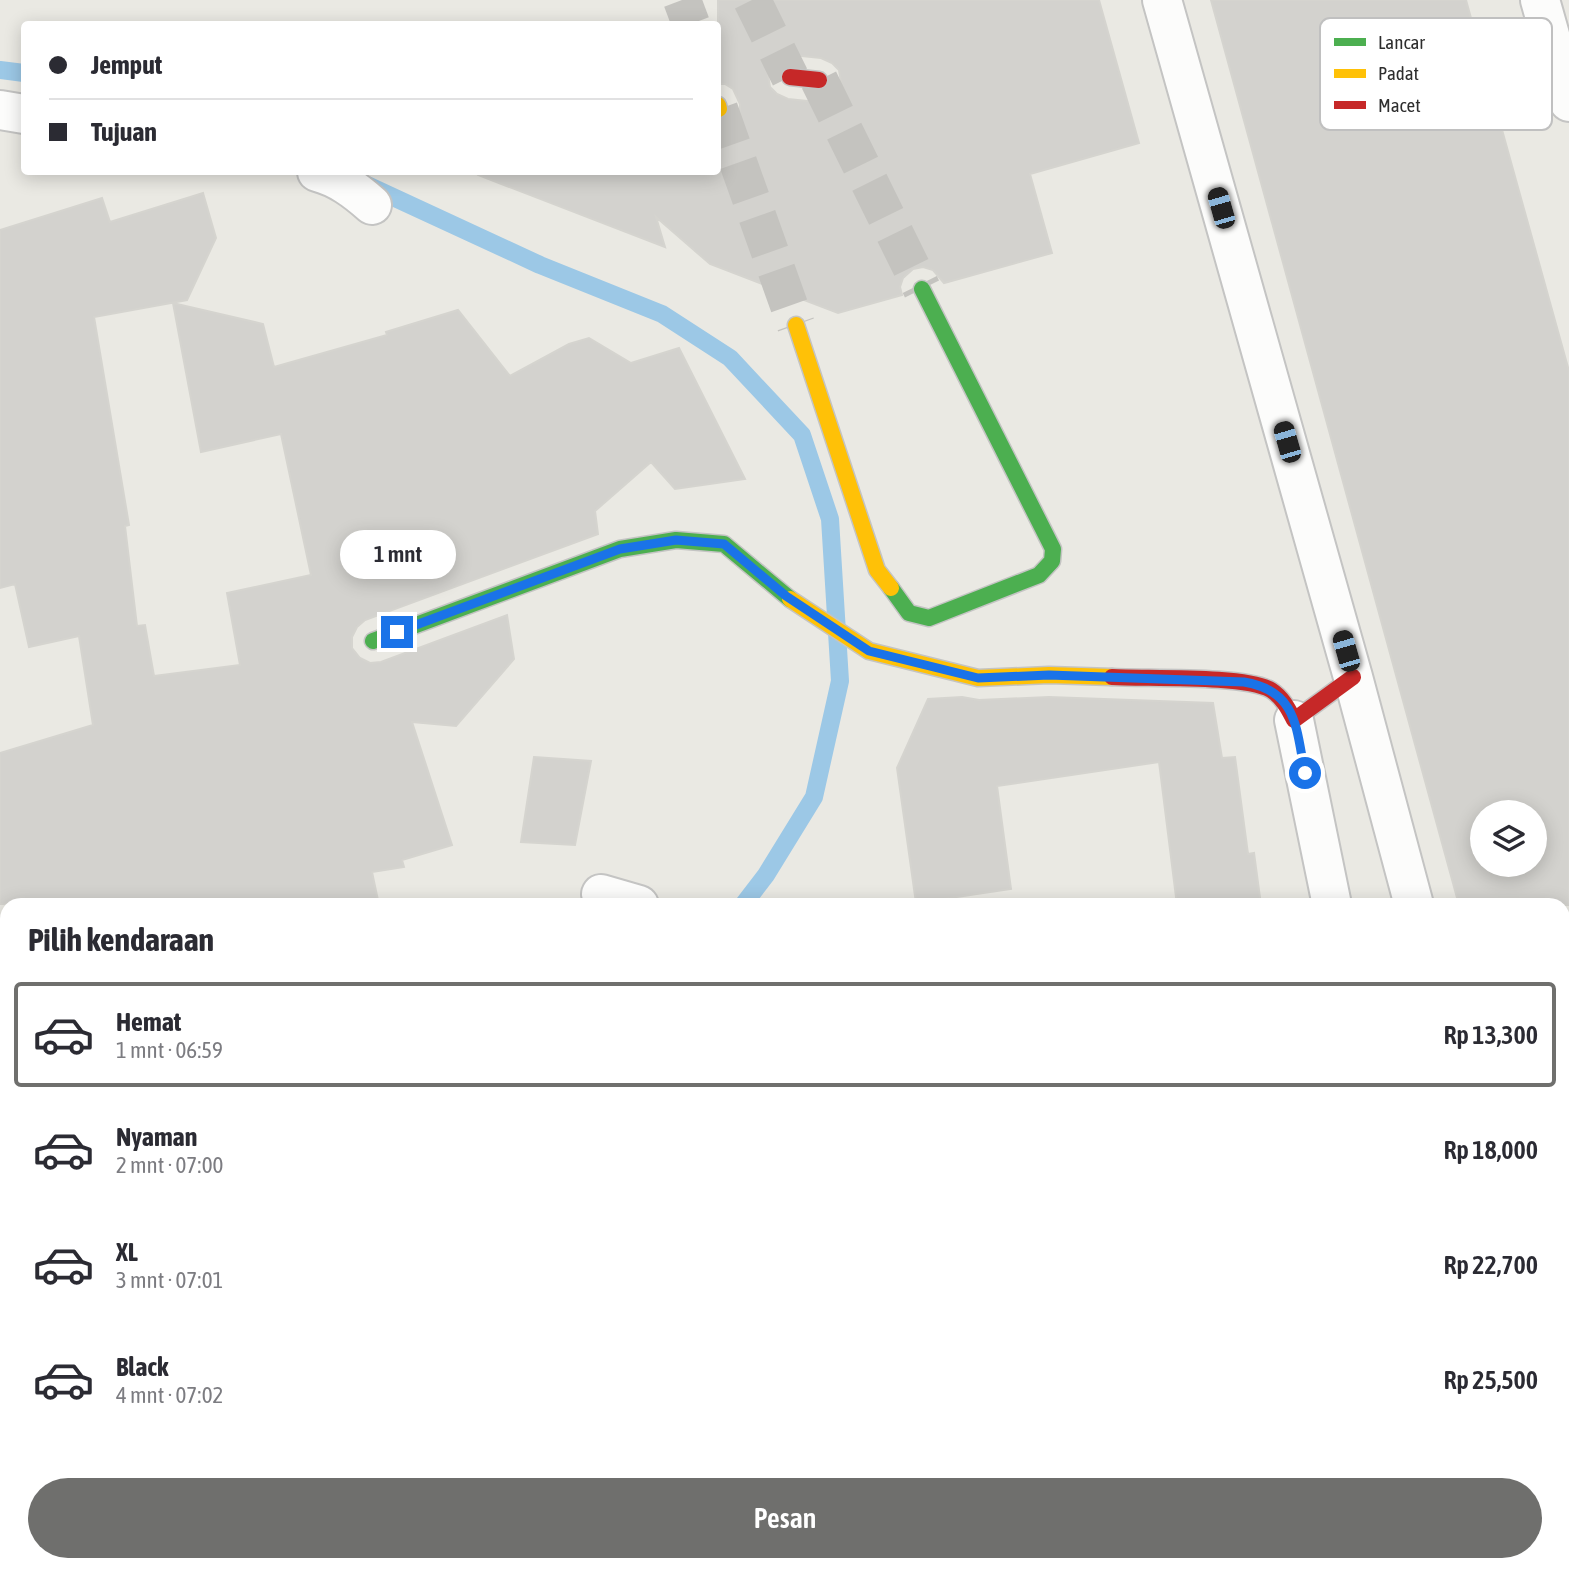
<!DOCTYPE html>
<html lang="id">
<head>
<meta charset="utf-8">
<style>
  :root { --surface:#fff; --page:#f2f2f3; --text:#2b2b33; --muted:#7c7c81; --line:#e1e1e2; --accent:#6f6f6d }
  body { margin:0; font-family:"Asap Condensed",sans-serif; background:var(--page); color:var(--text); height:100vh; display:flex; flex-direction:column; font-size:26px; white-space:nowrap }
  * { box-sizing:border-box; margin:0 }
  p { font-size:23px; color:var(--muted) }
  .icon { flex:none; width:38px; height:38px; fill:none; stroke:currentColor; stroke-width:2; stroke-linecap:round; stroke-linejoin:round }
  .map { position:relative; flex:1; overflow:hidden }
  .details { position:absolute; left:0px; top:898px; width:1570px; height:674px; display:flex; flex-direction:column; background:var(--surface); border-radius:21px 21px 0 0; box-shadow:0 4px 18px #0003 }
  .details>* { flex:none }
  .guide { position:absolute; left:21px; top:21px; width:700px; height:154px; border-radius:7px; box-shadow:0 4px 18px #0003; display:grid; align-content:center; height:154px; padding:0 28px; background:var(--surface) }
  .controls { position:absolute; left:1470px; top:800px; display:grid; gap:14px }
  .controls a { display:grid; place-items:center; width:77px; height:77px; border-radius:50%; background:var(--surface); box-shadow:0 4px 18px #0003; font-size:35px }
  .end { position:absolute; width:32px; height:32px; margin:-16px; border:9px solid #1a73e8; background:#fff; box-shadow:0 0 0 4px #fff }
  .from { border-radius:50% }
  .bubble { position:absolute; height:49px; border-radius:24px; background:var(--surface); box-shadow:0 4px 18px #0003; font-size:23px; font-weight:600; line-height:49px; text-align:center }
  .car { position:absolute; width:21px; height:42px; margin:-21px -10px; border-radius:9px; box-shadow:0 0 5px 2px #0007; background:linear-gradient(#222 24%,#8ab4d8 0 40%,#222 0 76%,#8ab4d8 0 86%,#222 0) }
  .guide b { display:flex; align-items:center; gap:24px; height:66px; font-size:26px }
  .guide b+b { border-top:2px solid var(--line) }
  .guide i { width:18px; height:18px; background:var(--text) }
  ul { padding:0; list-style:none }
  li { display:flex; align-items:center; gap:21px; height:105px; margin:0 14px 10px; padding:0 14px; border:4px solid transparent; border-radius:7px }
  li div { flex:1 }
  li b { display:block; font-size:26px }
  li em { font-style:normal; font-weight:600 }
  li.current { border-color:var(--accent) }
  li>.icon { width:63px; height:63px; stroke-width:1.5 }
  h2 { padding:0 28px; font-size:32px; line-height:84px }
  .action { display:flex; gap:14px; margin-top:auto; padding:14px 28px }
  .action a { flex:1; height:80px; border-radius:42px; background:var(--accent); color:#fff; font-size:28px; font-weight:600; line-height:80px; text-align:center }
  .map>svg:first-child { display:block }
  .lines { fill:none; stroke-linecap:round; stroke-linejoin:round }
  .stream { stroke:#9cc8e6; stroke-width:18 }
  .building { fill:#d3d2ce; stroke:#d5d4cf; stroke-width:2; fill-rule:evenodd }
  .street-tunnel { stroke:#c4c3bf; stroke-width:38; stroke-dasharray:38 19; stroke-linecap:butt }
  .secondary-tunnel { stroke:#c4c3bf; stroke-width:38; stroke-dasharray:38 19; stroke-linecap:butt }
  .street-casing { stroke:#c4c4c3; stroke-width:42 }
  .fast-casing { stroke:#c4c4c3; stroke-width:19 }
  .slow-casing { stroke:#c4c4c3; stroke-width:19 }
  .jam-casing { stroke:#c4c4c3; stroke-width:19 }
  .street { stroke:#fcfcfb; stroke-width:38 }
  .fast { stroke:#4caf50; stroke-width:16 }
  .slow { stroke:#ffc107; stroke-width:16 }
  .jam { stroke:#c62828; stroke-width:16 }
  .route { stroke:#1a73e8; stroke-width:9 }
  .key { fill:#fff; stroke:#c0c0c0; stroke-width:2 }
  .key-label { font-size:19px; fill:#2d2d2d }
</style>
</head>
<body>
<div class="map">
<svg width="1569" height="1571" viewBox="0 0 1569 1571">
  <rect width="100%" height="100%" fill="#eae9e3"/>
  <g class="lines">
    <path class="stream" d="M0 70 24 73
      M367 185 540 265 662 314 730 358 802 435 830 519 840 681 814 797 766 875 743 905
      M319 1571 322 1564"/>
  </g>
  <path class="building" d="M718 0H1099L1139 143 1030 174 1052 253 944 283 933 270 923 267 913 269 903 278 900 287 902 295 838 313 710 264 656 217 665 247 478 175 479 172H718V130H725L735 124 740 116V104L733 89 725 84H718ZM792 55 821 58 832 63 839 70 841 82 836 93 827 100 817 102 788 99 777 94 770 87 768 75 772 65 780 57Z
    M1211 0H1466L1569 371V905H1459ZM1482 812H1535V864H1482Z
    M203 193 216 238 187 300 94 317 129 525 125 526 137 626 145 625 154 676 240 665 227 593 311 575 281 434 201 452 173 303 263 324 274 367 387 335 386 332 458 310 510 376 569 344 589 338 631 363 679 348 745 479 675 489 651 462 595 511 598 534 365 620 357 627 352 637V648L360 658 370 663 381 662 507 615 514 659 456 726 412 722 452 845 402 860 404 867 372 872 379 905H76L71 902 0 904V753L93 725 79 636 29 647 15 584 0 588V230L102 198 110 222Z
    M962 697 979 700 1049 697 1213 703 1222 758 1235 757 1248 854 1254 853 1261 905H1177L1159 762 997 786 1011 889 916 903 897 768 928 699Z
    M534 757 591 761 575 845 521 842Z"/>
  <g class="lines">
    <path class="street-tunnel" d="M682 0 691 24"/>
    <path class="secondary-tunnel" d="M752 0 790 77
      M819 80 922 289
      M719 109 796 325"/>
    <g class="street-casing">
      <path id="street" d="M1162 0 1353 677 1414 905
        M1540 0 1569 102
        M0 110 24 114
        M317 172C339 178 355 190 372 205
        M1294 720 1332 905
        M601 894 639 905
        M0 1398 7 1423
        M1563 1475 1569 1476
        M48 1564 50 1571
        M862 1564 863 1571
        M1456 1564 1458 1571
        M781 1565 829 1564"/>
    </g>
    <g class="fast-casing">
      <path id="fast" d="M891 588 909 613 929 618 1039 575 1052 561 1053 549 922 289
        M373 641 620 549 676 540 724 544 790 599"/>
    </g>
    <g class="slow-casing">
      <path id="slow" d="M718 105 719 109
        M796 325 877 570 891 588
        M790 599 869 651 978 678 1049 675 1112 677"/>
    </g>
    <g class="jam-casing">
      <path id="jam" d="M790 77 819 80
        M1112 677C1148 679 1244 675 1271 690 1282 697 1288 708 1294 720L1353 677"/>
    </g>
    <use href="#street" class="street"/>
    <use href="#fast" class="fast"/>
    <use href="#slow" class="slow"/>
    <use href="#jam" class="jam"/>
  </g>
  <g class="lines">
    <path class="route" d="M397 632 620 549 676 540 724 544 786 596 869 651 978 678 1049 675 1244 682C1298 691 1296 729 1305 773"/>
  </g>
  <rect x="1320" y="18" width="232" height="112" rx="10" class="key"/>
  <rect x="1334" y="38" width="32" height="8" fill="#4caf50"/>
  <rect x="1334" y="69" width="32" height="9" fill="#ffc107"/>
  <rect x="1334" y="101" width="32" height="8" fill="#c62828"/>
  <g class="key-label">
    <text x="1378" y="49">Lancar</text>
    <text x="1378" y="80">Padat</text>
    <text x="1378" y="112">Macet</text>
  </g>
</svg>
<div class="controls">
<a><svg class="icon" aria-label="layers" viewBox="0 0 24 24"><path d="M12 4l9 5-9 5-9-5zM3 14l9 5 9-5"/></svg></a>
</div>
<i class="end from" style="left:1305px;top:773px"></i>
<i class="end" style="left:397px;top:632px"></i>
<div class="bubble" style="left:340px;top:530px;width:116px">1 mnt</div>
<i class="car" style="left:1221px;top:208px;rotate:344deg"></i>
<i class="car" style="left:1287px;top:442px;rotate:344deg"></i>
<i class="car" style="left:1346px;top:651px;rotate:344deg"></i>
<div class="guide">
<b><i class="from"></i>Jemput</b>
<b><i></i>Tujuan</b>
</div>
<section class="details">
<h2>Pilih kendaraan</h2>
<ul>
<li class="current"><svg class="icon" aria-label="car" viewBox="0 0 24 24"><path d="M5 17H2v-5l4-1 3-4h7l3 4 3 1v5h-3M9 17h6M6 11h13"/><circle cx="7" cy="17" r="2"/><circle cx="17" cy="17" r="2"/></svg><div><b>Hemat</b><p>1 mnt · 06:59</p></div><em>Rp 13,300</em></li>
<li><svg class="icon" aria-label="car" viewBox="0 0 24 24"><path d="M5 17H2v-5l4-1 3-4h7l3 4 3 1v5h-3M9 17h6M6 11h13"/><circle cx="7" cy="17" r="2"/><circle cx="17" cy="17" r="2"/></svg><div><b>Nyaman</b><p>2 mnt · 07:00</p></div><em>Rp 18,000</em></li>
<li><svg class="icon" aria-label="car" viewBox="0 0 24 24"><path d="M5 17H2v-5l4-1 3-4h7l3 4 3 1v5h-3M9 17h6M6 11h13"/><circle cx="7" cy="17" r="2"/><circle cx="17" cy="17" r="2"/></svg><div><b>XL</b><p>3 mnt · 07:01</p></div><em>Rp 22,700</em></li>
<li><svg class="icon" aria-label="car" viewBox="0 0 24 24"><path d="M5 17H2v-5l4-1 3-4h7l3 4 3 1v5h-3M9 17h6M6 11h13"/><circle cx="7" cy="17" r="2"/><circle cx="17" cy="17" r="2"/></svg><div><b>Black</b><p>4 mnt · 07:02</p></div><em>Rp 25,500</em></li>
</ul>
<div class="action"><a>Pesan</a></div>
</section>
</div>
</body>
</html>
